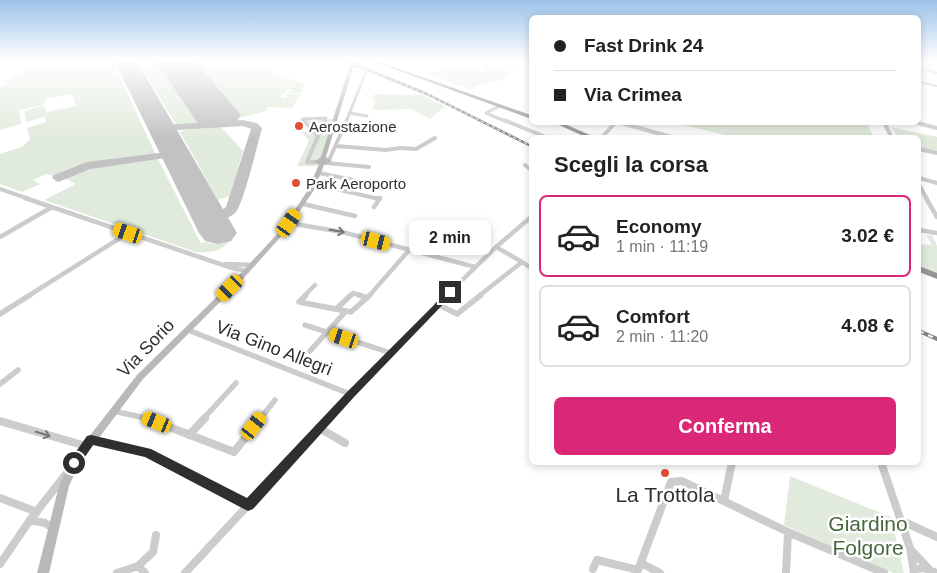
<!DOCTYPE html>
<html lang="it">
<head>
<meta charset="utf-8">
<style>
  :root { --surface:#fff; --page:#f6f6f6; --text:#222; --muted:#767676; --line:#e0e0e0; --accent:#db2777 }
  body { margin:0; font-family:Arial,sans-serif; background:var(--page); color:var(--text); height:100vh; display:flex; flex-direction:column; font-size:19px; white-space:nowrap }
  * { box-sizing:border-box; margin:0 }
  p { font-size:16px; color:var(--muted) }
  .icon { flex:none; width:28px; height:28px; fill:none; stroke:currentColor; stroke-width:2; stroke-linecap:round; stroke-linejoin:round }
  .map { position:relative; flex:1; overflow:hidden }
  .side { position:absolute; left:529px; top:135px; width:392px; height:330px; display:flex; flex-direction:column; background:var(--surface); border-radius:8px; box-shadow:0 2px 8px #0003 }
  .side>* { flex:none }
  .hud { position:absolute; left:529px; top:15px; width:392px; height:110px; border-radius:8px; box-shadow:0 2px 8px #0003; display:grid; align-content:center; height:110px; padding:0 25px; background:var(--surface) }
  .end { position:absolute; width:22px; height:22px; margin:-11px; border:6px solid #2f2f2f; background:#fff; box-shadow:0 0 0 2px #fff }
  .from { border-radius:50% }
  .bubble { position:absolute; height:35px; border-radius:8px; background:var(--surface); box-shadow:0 2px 8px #0003; font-size:16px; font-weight:700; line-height:35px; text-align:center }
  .car { position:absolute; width:15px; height:30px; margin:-15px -8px; border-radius:6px; box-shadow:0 0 4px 1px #0007; background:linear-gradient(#f5c518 24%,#345 0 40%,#f5c518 0 76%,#345 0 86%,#f5c518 0) }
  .hud b { display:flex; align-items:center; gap:18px; height:48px; font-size:19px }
  .hud b+b { border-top:1px solid var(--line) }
  .hud i { width:12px; height:12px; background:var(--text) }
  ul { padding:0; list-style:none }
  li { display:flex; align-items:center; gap:15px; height:82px; margin:0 10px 8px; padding:0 15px; border:2px solid var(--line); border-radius:8px }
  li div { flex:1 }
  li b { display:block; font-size:19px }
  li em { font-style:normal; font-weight:700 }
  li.on { border-color:var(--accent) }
  li>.icon { width:45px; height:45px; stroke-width:1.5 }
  h2 { padding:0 25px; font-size:22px; line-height:60px }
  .cta { display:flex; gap:10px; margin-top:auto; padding:10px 25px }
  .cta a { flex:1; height:58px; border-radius:8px; background:var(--accent); color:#fff; font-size:20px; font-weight:700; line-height:58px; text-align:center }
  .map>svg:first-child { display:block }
  .green { fill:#e1ebdd }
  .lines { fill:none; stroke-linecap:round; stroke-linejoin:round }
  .taxiway { fill:#c2c2c2; fill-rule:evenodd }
  .runway { fill:#c2c2c2; fill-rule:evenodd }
  .street-far4 { stroke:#ccc; stroke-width:3 }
  .street-far3 { stroke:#ccc; stroke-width:4 }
  .street-far2 { stroke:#ccc; stroke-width:4.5 }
  .street-far1 { stroke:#ccc; stroke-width:5.5 }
  .street { stroke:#ccc; stroke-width:8 }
  .secondary { fill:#b9b9b9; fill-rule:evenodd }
  .highway { fill:#969696; fill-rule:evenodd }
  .rail-far1-casing { stroke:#848484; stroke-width:2.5 }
  .rail-casing { stroke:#848484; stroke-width:4 }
  .rail-far1 { stroke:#fff; stroke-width:1; stroke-dasharray:3; stroke-linecap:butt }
  .rail { stroke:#fff; stroke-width:2; stroke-dasharray:5; stroke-linecap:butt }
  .secondary-bridge { stroke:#b9b9b9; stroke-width:4 }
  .oneway { stroke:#767676 }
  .route { fill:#2f2f2f }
  .poi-dot { fill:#e15035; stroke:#fff; stroke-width:2 }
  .labels { text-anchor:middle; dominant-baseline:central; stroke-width:5; stroke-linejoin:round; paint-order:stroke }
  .far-poi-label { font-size:15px; fill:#2f2f2f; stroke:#fff; text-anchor:start }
  .street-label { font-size:18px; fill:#2f2f2f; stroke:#fff }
  .near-poi-label { font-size:21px; fill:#2f2f2f; stroke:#fff }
  .near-park-label { font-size:21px; fill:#47693d; stroke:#fff }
</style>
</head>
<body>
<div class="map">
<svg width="937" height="573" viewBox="0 0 937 573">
  <rect width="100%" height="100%" fill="#fff"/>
  <path class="green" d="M74 60H112L155 153 199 240 201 243 208 242 210 244 230 237V241C220 252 211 253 196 252L44 200 74 185 75 183 70 182 72 181 46 174 33 180 40 184 22 192 0 184V154L22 147 30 139 27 128 46 122 44 117 26 122 24 111 44 106 46 112 76 106 72 94 45 99 44 105 19 110 21 124 0 130V88L9 82 1 83 28 68 73 67 76 66Z
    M137 60H166L210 119 228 114 183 60H274L256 66 304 84 302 93H288L292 90 290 89 286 90 285 93 275 94H285L280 97 283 98 287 97V94H301L292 108 267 107 266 111 224 122 179 125 175 123Z
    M443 60H480V72H484L485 60H516L515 66 505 79 482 84 470 89 421 72H440L442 65H446L442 64Z
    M375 94 422 95 445 106 430 119 411 109 373 110 375 99H371Z
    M305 119H337L318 166H297L309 141 302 132 314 129Z
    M674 123H854L868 125 874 137H734Z
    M221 127 243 151 230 196 218 200 180 132 185 130Z
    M891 127 937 137V151L919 147V138L897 137Z
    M926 235H932L937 246V274L919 267V244L932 245Z
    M790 476 891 517 904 573H893L784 525Z"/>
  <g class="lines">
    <path class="taxiway" d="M243 120 257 123 262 128C258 142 243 206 235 213 226 221 214 220 202 217L200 214 202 211H220L226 207 251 129 243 126 161 131 156 128 161 125Z
      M175 151 179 152 181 154 179 156 90 169 58 182 52 178 54 175 87 162Z"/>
    <path class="runway" d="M114 60H136L237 233 231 241 218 244 205 241 199 233Z
      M155 60H194L241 115 237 121C224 124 213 128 199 125Z"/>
    <path class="street-far4" d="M926 60 935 73
      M500 106 486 113 507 122
      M349 113 367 116
      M304 122 302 119 326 118 324 122
      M346 122 366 72"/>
    <path class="street-far3" d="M303 120 318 136
      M504 120 548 138
      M618 122 675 138
      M884 122 892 138
      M914 122 937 128
      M602 137 616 122
      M336 146 386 150 400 148 416 149 435 138
      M919 149 937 153
      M329 160 347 120
      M317 162H307L325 120
      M326 163 369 167
      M525 165 531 170
      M319 173 387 187
      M919 178 937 183
      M314 184 379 199
      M919 185 927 199
      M0 189 29 199"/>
    <path class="street-far2" d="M25 198 232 268 247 271
      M926 198 937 217
      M303 204 355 216
      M374 207 380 198H378
      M289 223 342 232 475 267
      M919 230 937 233
      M0 237 52 207
      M522 262 531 268
      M226 264 253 265
      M28 296 128 233
      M304 296 315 285
      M350 296 353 293 362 296
      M369 296 410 249
      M446 296 496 247 531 217
      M479 296 522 262 496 247"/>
    <path class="street-far1" d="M306 295 299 302 351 312 370 295
      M359 295 367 298
      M437 304 457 314 481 295
      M336 309 351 295
      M0 314 30 295
      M305 325 391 353
      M188 330 350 394
      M310 351 346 311
      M0 384 18 370
      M113 411 150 419
      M203 419 236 383
      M260 419 275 400
      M328 419 448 295"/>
    <path class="street" d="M146 418 234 452 261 418
      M0 421 86 446
      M319 428 345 443
      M189 435 205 418
      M91 440 147 453 248 505
      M881 462 910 548 914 572
      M0 498 37 512
      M724 501 732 462
      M30 520 45 523 53 528
      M900 520 937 537
      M912 551 929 569
      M641 563 660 573
      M0 564 30 520 66 474
      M138 566 153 552 156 535
      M593 569 597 560 638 570 671 482 682 481 788 532 884 573
      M914 572 916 569 924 568 936 573
      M117 573 138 566 145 573
      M185 573 329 418
      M786 573 788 532"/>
    <path class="secondary" d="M352 64 354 65 326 157 332 161 324 165 314 190 286 231 242 280 143 379 78 466 69 486 49 573H37L59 486 71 460 137 375 238 276 282 229 308 190 319 164 314 162 321 157 350 65Z
      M919 68 937 72V74L919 70Z
      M919 81 937 85V87L919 83Z"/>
    <path class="highway" d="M369 60H374L531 115V119Z
      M552 122H560L597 138H588Z
      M919 266 937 273V279L919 272Z"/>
    <g class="rail-far1-casing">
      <path id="rail-far1" d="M344 60 427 94 531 146"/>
    </g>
    <g class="rail-casing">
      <path id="rail" d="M919 331 937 339"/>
    </g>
    <use href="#rail-far1" class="rail-far1"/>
    <use href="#rail" class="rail"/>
    <path class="secondary-bridge" d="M355 66 357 62"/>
  </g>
  <defs><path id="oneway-shaft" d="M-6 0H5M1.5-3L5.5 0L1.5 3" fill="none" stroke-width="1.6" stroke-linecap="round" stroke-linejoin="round" transform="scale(1.25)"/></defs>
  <g class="oneway">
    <use href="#oneway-shaft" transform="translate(337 231) rotate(10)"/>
    <use href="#oneway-shaft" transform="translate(43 434) rotate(17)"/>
  </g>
  <linearGradient id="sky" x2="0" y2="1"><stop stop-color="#9bc2e9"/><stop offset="0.43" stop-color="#fff"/><stop offset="1" stop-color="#fff" stop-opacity="0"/></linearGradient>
  <rect width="937" height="140" fill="url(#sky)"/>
  <path class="route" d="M450 289 454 292 453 294 354 397 253 509 248 511 244 509 145 457 93 445 78 467 74 468 70 467 69 463 70 460 87 436 91 435 151 449 247 498 347 392Z"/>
  <g class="poi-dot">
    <circle cx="299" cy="126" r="5"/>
    <circle cx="296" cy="183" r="5"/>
    <circle cx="665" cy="473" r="5"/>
  </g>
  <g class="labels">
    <g class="far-poi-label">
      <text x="309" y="126">Aerostazione</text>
      <text x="306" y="183">Park Aeroporto</text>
    </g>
    <g class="street-label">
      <text transform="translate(146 348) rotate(-46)">Via Sorio</text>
      <text transform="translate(274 348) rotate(21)">Via Gino Allegri</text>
    </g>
    <g class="near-poi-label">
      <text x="665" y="494">La Trottola</text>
    </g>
    <g class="near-park-label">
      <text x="868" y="523">Giardino<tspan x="868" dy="24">Folgore</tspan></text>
    </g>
  </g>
</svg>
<i class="end from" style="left:74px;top:463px"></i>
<i class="end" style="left:450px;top:292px"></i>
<div class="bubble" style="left:409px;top:220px;width:82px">2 min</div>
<i class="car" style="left:289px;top:223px;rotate:35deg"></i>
<i class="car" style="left:128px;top:233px;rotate:289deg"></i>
<i class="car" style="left:376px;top:241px;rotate:104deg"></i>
<i class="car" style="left:230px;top:288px;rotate:225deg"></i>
<i class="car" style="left:344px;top:338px;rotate:288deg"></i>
<i class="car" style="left:157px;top:422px;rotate:292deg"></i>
<i class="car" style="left:254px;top:426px;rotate:38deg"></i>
<div class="hud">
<b><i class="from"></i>Fast Drink 24</b>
<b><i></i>Via Crimea</b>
</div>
<section class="side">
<h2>Scegli la corsa</h2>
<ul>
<li class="on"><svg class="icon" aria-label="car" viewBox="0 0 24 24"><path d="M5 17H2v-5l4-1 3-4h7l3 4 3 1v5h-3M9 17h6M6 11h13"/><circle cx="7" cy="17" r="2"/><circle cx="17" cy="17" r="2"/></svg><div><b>Economy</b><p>1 min · 11:19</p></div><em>3.02 €</em></li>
<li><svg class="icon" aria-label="car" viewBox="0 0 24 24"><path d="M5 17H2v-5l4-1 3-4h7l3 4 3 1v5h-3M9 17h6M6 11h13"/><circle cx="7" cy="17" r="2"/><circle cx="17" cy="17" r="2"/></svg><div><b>Comfort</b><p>2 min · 11:20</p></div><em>4.08 €</em></li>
</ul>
<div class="cta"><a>Conferma</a></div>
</section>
</div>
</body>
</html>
